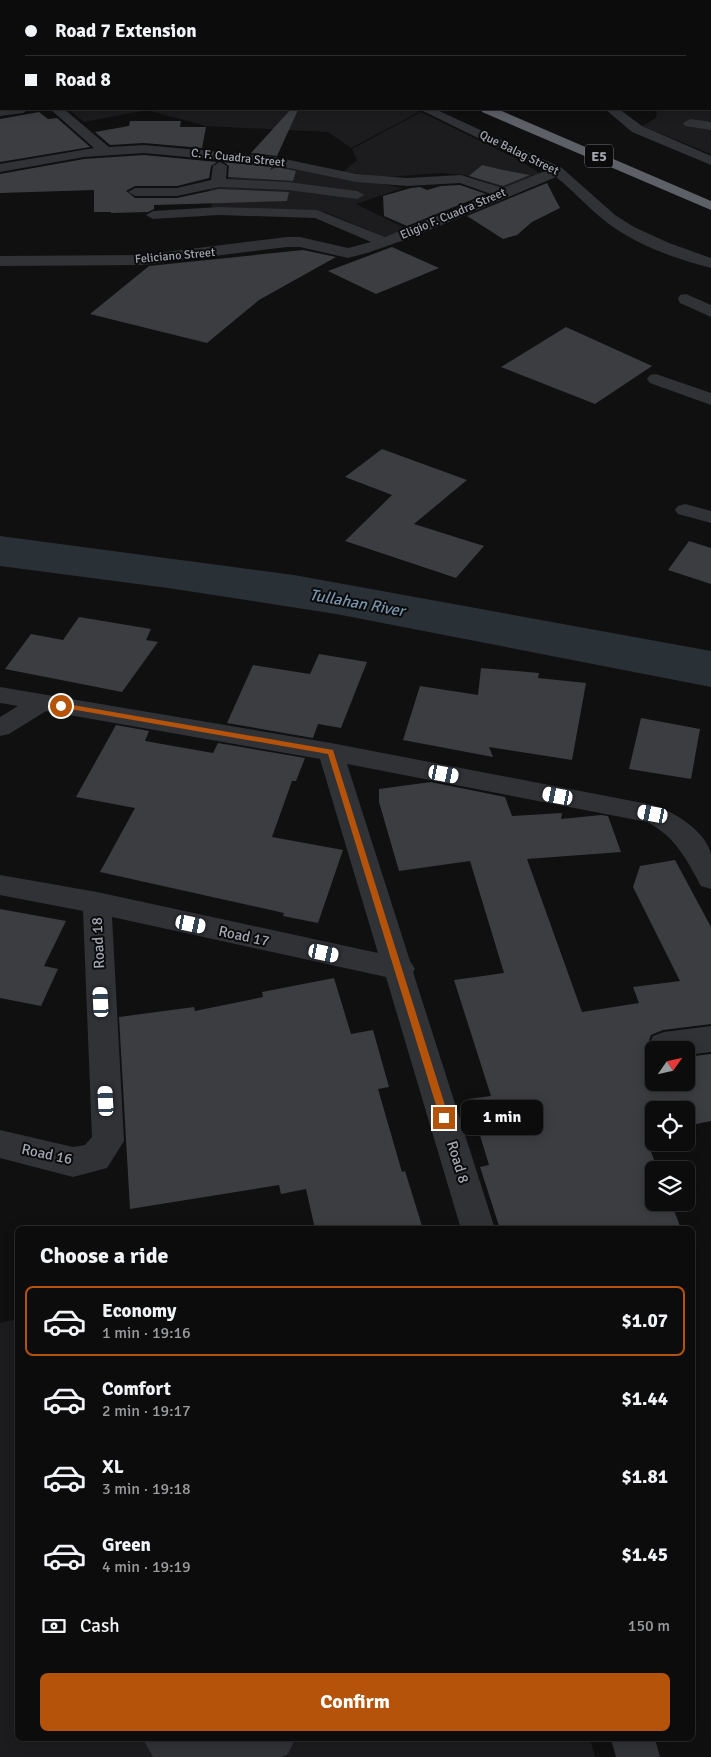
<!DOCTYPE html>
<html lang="en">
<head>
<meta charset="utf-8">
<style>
  :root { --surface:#0c0c0d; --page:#151516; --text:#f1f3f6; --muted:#9a9b9d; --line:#2c2c2e; --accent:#b45309 }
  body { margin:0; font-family:Signika,sans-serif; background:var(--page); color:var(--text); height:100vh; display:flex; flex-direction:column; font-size:19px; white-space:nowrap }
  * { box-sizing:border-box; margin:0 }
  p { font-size:16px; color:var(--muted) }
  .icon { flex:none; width:28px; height:28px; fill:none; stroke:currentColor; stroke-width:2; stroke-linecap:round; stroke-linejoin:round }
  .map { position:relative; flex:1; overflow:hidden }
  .details { position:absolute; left:15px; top:1226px; width:680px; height:515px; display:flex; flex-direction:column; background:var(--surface); border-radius:8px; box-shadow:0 2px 12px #0003,0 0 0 1px var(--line) }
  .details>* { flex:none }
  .hud { position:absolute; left:0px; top:0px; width:711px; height:110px; box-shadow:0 2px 12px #0003,0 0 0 1px var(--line); display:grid; align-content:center; height:110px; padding:0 25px; background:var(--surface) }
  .needle { width:32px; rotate:56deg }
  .controls { position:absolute; left:645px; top:1041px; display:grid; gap:10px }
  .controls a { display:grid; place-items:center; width:50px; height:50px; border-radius:8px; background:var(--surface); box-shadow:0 2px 12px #0003,0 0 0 1px var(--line); font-size:25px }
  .end { position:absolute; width:22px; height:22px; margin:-11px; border:6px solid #b45309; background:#fff; box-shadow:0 0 0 2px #fff }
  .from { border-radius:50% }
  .bubble { position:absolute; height:35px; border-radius:8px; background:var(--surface); box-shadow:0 2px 12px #0003,0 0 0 1px var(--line); font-size:16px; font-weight:700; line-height:35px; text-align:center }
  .car { position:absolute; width:15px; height:30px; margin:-15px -8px; border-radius:6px; box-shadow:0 0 4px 1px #0007; background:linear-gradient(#fff 24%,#345 0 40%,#fff 0 76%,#345 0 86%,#fff 0) }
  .hud b { display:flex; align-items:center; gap:18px; height:48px; font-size:19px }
  .hud b+b { border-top:1px solid var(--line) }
  .hud i { width:12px; height:12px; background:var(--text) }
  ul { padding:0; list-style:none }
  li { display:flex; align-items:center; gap:15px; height:70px; margin:0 10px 8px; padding:0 15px; border:2px solid transparent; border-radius:8px }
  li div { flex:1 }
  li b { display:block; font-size:19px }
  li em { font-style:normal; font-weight:700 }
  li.on { border-color:var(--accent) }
  li>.icon { width:45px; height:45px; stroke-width:1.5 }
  h2 { padding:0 25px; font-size:22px; line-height:60px }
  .pay { display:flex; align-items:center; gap:12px; height:55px; padding:0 25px; font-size:19px }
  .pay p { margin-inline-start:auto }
  .primary-button { display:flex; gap:10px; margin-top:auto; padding:10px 25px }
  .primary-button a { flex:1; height:58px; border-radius:8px; background:var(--accent); color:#fff; font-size:20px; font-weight:700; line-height:58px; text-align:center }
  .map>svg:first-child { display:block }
  .built { fill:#1c1c1e }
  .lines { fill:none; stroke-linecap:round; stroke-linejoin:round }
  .river { fill:#293036; fill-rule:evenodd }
  .building { fill:#3c3d41 }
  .minor { fill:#313236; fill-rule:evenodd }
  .highway { fill:#5d6067; fill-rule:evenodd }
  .route { fill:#b45309 }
  .labels { text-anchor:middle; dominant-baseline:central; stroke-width:4; stroke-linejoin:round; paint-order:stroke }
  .far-street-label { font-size:12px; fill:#a2a6b2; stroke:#0b0b0c }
  .shield { fill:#0b0b0c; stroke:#757880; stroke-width:1 }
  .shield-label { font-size:14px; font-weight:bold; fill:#a2a6b2 }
  .street-label { font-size:15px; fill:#a2a6b2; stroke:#0b0b0c }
  .water-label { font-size:16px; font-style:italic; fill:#7993ac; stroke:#0b0b0c }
</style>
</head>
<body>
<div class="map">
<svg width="711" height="1757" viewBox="0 0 711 1757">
  <rect width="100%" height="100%" fill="#101011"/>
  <path class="built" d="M710 97 711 154 642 126 656 118 657 109H710Z
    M68 109H411L419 112 351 148 328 132 206 126 147 110 84 122Z
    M421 112 517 159 541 174 503 188 465 175 441 173 385 177 343 172 357 160 352 149Z
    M257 161 403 188 356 204 407 229 385 237 325 212 212 208 209 190Z
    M17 1319 18 1739H590L595 1757H0V1323Z"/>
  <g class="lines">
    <path class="river" d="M0 536 294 575 711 651V687L336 614 168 588 0 566Z"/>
  </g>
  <path class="building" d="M291 109 298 110 277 156 251 153Z
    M39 112 48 119 57 118 90 147 0 162V119Z
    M130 121H181L180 127H206L202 148 144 143 110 145 95 132 129 126Z
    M144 155 217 162 211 166 209 178 177 186H135L126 191 135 198H177L219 189 289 192 287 201 154 205V209L148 212 111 213V212H94V190L0 193V174L84 159Z
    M224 162 272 167 270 170 277 167 296 171 293 181 228 177 229 166Z
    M482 165 503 170 530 175 503 186 469 176Z
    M547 183 560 208 532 222 517 235 503 239 467 216Z
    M460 185 486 194 407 226 384 216 383 196 411 188 420 187 427 190 441 186Z
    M392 247 439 268 376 294 328 271Z
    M303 250 336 257 259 300 207 343 90 314 149 266Z
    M566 327 652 366 595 404 501 367Z
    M382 449 467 480 414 524 484 546 456 578 345 541 392 495 345 477Z
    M689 541 711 548V584L668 570Z
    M79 617 151 629 146 640 158 642 122 692 5 669 31 634 63 640Z
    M319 654 367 662 341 728 318 724 313 738 227 723 253 665 310 674Z
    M481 668 539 673 538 678 586 683 572 760 489 747 493 757 403 740 420 686 478 695Z
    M641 718 700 729 691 779 629 769Z
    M116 725 149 731 145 741 213 753 218 743 305 758 296 781H292L272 837 343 850 318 923 283 916 284 913 100 872 135 808 76 797Z
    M431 782 505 797 512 816 562 813 561 819 601 815 608 816 621 852 527 859 582 1012 639 1003 633 987 680 981 633 887 640 866 675 860 711 927V1024L663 1030 651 1035 647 1046 654 1056V1082H686V1057L711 1054V1121L686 1126V1110H654V1132L644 1134 658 1170H654V1202H671L681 1229H500L480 1167 489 1165 469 1099 491 1096 454 980 504 973 470 861 399 871 379 802V789Z
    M0 909 66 921 44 966 58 969 41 1006 0 998Z
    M334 978 351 1034 373 1030 389 1087 378 1089 402 1172 405 1171 423 1229H315L306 1189 281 1194 279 1185 130 1209 119 1017 194 1007 195 1011 263 997 262 992Z"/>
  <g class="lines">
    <path class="minor" d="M160 0H174V1H160Z
      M0 18H1V25H0Z
      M710 47H711V55H710Z
      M0 108 1 109H29L23 113 0 116Z
      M50 109H64L109 147 144 145 275 157 356 174 407 178 461 175 503 188 545 171 419 109H435L562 168 615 215 634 227 669 243 711 258V268C675 259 634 244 605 221 587 207 573 190 556 177L413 237 367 253 348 258 300 247H287L142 265 0 266V256L142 255 287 237H300L348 248 371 242 315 218 219 215 153 219 146 215 153 211 219 207 317 210 385 237 491 194 460 183 407 186 356 182 275 165 144 153 84 157 0 172V164L94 148Z
      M605 109H619L642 126 711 156V165L632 132Z
      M690 119 711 122V130L685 126 683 123Z
      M220 162 227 166 226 179 288 182 357 191 364 195 357 199 288 190 219 187 177 196H135L128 192 135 188H177L211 180 213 166Z
      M686 294 711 305V317L680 303 678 299 680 295Z
      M656 374 711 393V405L650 383 647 379 650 375Z
      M685 504 711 511V523L678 514 675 510 678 506Z
      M0 687 331 743 653 805C673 811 706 831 711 854 711 864 711 878 711 889L701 886C687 860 675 836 647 822L347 764 410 961 415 969 413 972 495 1229H461L386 977 112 917 124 1141 107 1168 73 1177 0 1158V1130L73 1147 85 1145 92 1137 83 911 0 895V875L97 892 378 953 320 759 46 711 9 734 0 736V717L18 706 0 703Z
      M711 1026V1052L686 1055V1050H654V1054L649 1045 653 1036 664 1032Z
      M143 1739H295L288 1754 282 1757H153Z
      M611 1739H655L660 1757H616Z"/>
    <path class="highway" d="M227 0H240V1H227Z
      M254 0H267V1H254Z
      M481 109H497L711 201V210L482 112Z"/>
  </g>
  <path class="route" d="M61 703 333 750 449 1118 448 1121 444 1122 440 1118 328 754 59 707 58 706Z"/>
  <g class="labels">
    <g class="far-street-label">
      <text transform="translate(519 153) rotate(26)">Que Balag Street</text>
      <text transform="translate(238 158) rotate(6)">C. F. Cuadra Street</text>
      <text transform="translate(453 214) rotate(-23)">Eligio F. Cuadra Street</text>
      <text transform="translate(175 256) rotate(-5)">Feliciano Street</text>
    </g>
    <rect class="shield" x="585" y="144.5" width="28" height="23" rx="4"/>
    <g class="shield-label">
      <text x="599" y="156">E5</text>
    </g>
    <g class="street-label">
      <text transform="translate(244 936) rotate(12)">Road 17</text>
      <text transform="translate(98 943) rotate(-93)">Road 18</text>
      <text transform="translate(47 1154) rotate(12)">Road 16</text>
      <text transform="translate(458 1162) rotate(73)">Road 8</text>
    </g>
    <g class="water-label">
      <text transform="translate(357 603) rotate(10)">Tullahan River</text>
    </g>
  </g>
</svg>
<div class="controls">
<a><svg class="needle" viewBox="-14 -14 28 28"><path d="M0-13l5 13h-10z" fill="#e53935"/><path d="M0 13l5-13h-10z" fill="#9a9b9d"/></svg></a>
<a><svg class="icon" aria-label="locate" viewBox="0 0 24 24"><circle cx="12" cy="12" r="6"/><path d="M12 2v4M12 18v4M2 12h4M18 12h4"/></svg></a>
<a><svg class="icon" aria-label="layers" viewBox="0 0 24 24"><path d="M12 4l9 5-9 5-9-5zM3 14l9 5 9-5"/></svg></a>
</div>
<i class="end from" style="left:61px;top:706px"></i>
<i class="end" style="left:444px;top:1118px"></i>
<div class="bubble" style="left:461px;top:1100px;width:82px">1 min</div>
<i class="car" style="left:444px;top:774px;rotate:101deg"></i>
<i class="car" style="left:558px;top:796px;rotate:281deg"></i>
<i class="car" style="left:653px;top:814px;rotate:281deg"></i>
<i class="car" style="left:191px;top:924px;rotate:102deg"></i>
<i class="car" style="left:324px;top:953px;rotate:102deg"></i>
<i class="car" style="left:101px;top:1002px;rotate:357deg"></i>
<i class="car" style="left:106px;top:1101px;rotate:357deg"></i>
<div class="hud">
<b><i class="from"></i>Road 7 Extension</b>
<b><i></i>Road 8</b>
</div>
<section class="details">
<h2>Choose a ride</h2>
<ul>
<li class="on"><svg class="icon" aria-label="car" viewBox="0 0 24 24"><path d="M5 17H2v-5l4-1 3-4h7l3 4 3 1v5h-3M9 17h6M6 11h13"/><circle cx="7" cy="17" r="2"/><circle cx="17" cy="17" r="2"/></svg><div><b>Economy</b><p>1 min · 19:16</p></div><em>$1.07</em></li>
<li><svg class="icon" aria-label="car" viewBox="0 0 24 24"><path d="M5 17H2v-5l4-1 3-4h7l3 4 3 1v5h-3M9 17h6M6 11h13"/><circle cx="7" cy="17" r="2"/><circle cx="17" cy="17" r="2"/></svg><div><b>Comfort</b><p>2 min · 19:17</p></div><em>$1.44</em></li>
<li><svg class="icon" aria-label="car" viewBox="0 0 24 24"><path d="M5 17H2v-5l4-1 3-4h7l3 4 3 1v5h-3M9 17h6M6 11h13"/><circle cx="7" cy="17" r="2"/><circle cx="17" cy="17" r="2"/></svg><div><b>XL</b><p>3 min · 19:18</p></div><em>$1.81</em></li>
<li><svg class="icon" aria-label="car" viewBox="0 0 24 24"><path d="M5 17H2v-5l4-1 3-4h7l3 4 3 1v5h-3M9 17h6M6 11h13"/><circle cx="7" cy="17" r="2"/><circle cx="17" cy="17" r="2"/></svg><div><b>Green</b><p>4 min · 19:19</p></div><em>$1.45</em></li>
</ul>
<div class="pay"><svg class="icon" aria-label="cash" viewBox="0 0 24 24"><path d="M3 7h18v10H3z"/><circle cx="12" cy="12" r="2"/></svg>Cash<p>150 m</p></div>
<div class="primary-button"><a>Confirm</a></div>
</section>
</div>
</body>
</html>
